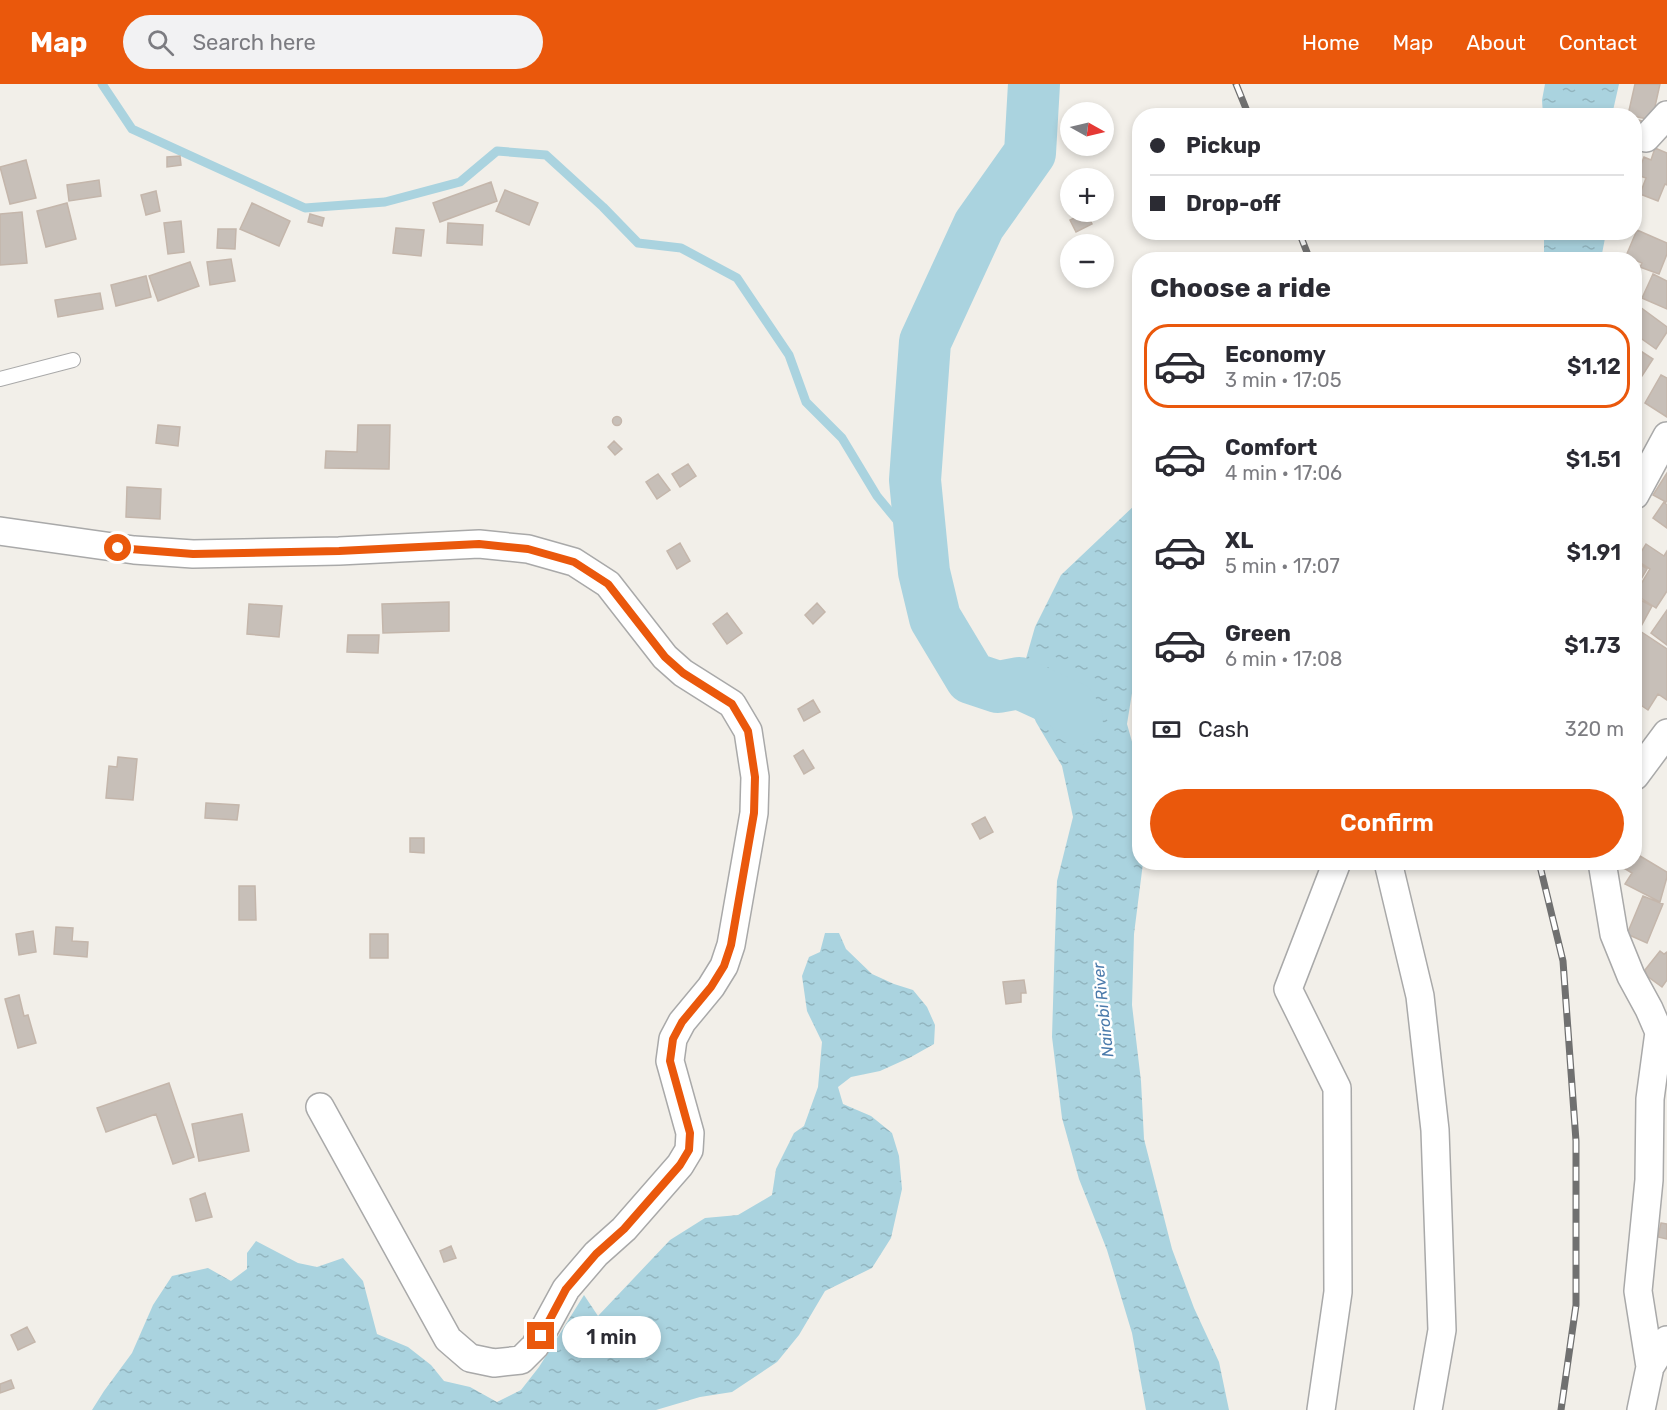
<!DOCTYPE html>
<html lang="en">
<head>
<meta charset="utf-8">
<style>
  :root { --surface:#fff; --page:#f2f2f3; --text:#2b2b33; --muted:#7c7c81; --line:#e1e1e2; --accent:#ea580c }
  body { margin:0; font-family:Rubik,sans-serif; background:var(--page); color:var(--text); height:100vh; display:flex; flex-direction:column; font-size:22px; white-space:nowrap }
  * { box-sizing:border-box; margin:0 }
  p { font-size:20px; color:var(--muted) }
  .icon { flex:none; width:33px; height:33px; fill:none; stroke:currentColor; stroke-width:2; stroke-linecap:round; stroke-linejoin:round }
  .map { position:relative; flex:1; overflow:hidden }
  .panel { position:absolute; left:1132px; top:168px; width:510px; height:618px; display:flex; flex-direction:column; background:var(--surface); border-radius:24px; box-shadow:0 3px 9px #0003 }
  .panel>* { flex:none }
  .banner { position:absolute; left:1132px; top:24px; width:510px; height:132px; border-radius:24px; box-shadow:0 3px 9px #0003; display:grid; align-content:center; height:132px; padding:0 18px; background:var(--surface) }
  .needle { width:39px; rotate:98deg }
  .tools { position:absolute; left:1060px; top:18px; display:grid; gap:12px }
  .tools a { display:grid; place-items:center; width:54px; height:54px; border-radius:50%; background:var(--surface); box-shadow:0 3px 9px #0003; font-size:30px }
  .end { position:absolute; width:27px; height:27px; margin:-14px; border:8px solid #ea580c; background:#fff; box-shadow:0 0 0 3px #fff }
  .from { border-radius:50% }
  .bubble { position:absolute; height:42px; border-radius:21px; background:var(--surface); box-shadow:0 3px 9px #0003; font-size:20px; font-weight:600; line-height:42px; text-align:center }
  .banner b { display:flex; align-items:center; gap:21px; height:57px; font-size:22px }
  .banner b+b { border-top:2px solid var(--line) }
  .banner i { width:15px; height:15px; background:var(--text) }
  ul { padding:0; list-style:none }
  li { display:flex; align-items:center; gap:18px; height:84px; margin:0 12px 9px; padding:0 6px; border:3px solid transparent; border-radius:24px }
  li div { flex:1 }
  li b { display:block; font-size:22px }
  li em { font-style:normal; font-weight:600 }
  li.current { border-color:var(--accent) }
  li>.icon { width:54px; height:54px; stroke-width:1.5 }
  h2 { padding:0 18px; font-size:27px; line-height:72px }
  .pay { display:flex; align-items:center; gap:15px; height:66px; padding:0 18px; font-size:22px }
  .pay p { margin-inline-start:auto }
  .primary-button { display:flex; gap:12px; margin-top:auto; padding:12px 18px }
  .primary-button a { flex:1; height:69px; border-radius:36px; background:var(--accent); color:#fff; font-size:24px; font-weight:600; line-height:69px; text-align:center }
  header { display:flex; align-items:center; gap:36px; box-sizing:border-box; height:84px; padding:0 30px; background:var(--accent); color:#fff }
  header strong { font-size:28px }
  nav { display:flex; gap:33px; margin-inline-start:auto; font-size:21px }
  .search { width:420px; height:54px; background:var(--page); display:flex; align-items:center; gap:15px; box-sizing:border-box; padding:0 21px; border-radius:33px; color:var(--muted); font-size:22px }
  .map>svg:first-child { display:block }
  .water { fill:url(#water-ripples) }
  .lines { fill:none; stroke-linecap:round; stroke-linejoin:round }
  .stream { stroke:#aad3df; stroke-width:9 }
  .river { stroke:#aad3df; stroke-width:52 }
  .building { fill:#c7bfb8; stroke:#c4b6ab; stroke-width:1.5 }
  .lane-casing { stroke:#a9a9a9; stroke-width:16 }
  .street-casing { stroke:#a9a9a9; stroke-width:30 }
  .lane { stroke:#fff; stroke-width:14 }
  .street { stroke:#fff; stroke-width:27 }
  .rail-casing { stroke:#707070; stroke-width:7 }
  .rail { stroke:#fff; stroke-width:4.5; stroke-dasharray:14; stroke-linecap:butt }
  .route { stroke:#ea580c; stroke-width:8 }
  .labels { text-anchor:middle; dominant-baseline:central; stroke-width:5; stroke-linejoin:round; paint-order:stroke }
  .water-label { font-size:16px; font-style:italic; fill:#4a7aab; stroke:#fff }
</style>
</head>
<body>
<header>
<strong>Map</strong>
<div class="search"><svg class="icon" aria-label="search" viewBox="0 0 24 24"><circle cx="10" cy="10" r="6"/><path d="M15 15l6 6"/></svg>Search here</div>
<nav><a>Home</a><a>Map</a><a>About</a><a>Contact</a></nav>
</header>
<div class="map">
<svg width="1667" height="1326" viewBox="0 0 1667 1326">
  <defs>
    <pattern id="water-ripples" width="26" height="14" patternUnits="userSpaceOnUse" patternTransform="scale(1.5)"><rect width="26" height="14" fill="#aad3df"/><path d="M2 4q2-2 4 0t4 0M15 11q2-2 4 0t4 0" fill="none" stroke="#92b5bf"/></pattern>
  </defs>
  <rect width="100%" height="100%" fill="#f2efe9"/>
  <path class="water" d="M1545 0H1619L1612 31H1543L1542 16Z
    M1544 149H1606L1601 175H1544Z
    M1140 413V587L1133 603 1127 640 1140 686V778L1143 779 1134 850 1132 921 1141 997 1144 1055 1172 1165 1194 1224 1219 1278 1229 1326H1146L1132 1249 1107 1166 1079 1095 1062 1034 1052 953 1055 853 1057 797 1073 733 1062 682 1036 638 1019 599 1035 543 1061 491 1137 419Z
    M825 849H839L846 865 872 890 894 900 913 906 927 923 935 941 934 960 911 973 880 987 851 993 838 1003 843 1020 871 1032 892 1049 899 1072 902 1105 891 1154 872 1184 825 1207 799 1251 777 1278 732 1308 700 1313 656 1326H92L104 1307 132 1269 153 1221 172 1192 208 1184 231 1197 247 1185V1169L256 1157 298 1179 317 1183 343 1174 363 1197 377 1250 408 1263 431 1281 444 1297 470 1303 497 1318 521 1306 539 1283 584 1211 598 1232 670 1156 705 1134 738 1131 772 1111 776 1085 794 1049 804 1042 818 1003 822 958 807 927 802 892 809 873 820 868Z"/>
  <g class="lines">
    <path class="stream" d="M102 0 132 45 305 124 385 118 460 98 497 67 546 71 603 123 638 159 681 164 737 194 789 271 806 318 842 354 877 412 900 440 921 461"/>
    <path class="river" d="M1034 0 1030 69 979 141 925 258 915 396 924 488 935 534 971 594 998 603 1019 599 1071 623 1077 635"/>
  </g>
  <path class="building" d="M1635 0H1660L1652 36 1628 31Z
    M1635 35 1646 38 1635 79Z
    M1655 64 1667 69V101L1665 100 1658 117 1640 110 1646 94 1637 91 1644 73 1651 76Z
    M180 72 181 81 167 83V73Z
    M26 76 36 114 10 120 0 83Z
    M99 96 101 112 69 117 67 101Z
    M491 98 497 117 440 138 433 119Z
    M505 106 538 119 529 141 496 127Z
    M156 107 160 127 146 131 141 111Z
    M67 119 76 155 46 163 37 127Z
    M252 119 290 137 279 162 240 145Z
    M22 128 27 179 0 181V130Z
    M1086 128 1092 140 1076 148 1070 136Z
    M310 130 324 134 322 142 308 138Z
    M181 137 184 168 168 170 164 139Z
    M448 139 483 141 482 161 447 159Z
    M396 144 424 146 421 172 393 169Z
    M218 145H236L235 165 217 164Z
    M1637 146 1667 159V170L1659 190 1640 183 1642 179 1626 172Z
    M231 175 235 197 210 201 207 178Z
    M190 178 199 202 158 217 149 192Z
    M1653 190 1667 197V225L1642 214Z
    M146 192 151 213 116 222 111 201Z
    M100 209 103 225 58 233 55 216Z
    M1636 220 1667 243V248L1656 265 1635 250Z
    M1636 264 1653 275 1640 295 1635 292Z
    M1661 291 1667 294V333L1645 319Z
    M612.5 337a4.5 4.5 0 1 1 9 0a4.5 4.5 0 1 1-9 0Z
    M158 341 180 343 178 362 156 359Z
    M358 341H390L389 385 325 384 326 367 357 368Z
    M614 357 622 365 615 371 608 363Z
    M688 380 696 392 680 403 672 390Z
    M1667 389V416L1666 418 1653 411Z
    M658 390 670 406 657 415 646 398Z
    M127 403 161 405 160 435 126 433Z
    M1664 418 1667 421V444L1653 434Z
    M680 459 690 477 677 485 667 467Z
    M1646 460 1664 472 1667 467V507L1656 524 1635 510 1650 485 1636 476Z
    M1635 477 1647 485 1640 497 1635 494Z
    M1635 513 1652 522 1639 546 1635 544Z
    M449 518V547L383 549 382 520Z
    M817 519 825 528 813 540 805 531Z
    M249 520 282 522 279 553 247 550Z
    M1667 526V561L1651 549Z
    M727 529 742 549 727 560 713 540Z
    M1640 547 1667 565V616L1658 610 1648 626 1635 617V554Z
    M348 551H379L378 569 347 568Z
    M813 616 820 628 804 637 798 625Z
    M803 666 814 684 804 690 794 672Z
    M118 673 137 675 133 716 106 714 109 682 117 683Z
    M206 719 239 721 237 736 205 734Z
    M985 733 993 748 980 755 972 740Z
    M410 754H424V769L410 768Z
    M1635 769 1667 788V793L1660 818 1625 800 1632 789 1614 778H1635Z
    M239 802H255L256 836H239Z
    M1643 812 1663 820 1647 859 1627 850Z
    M56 843 73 844 72 857 88 858 87 873 54 870Z
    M33 847 36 868 19 871 16 850Z
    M370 850H388V874H370Z
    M1660 867 1664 870 1667 868V896L1662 903 1647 892 1645 886Z
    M1024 896 1026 909H1021V918L1006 920 1003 898Z
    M19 911 24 932 28 931 36 959 18 964 5 915Z
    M169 999 194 1073 173 1080 156 1030 106 1048 97 1024Z
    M242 1030 249 1067 199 1077 192 1040Z
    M205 1109 212 1133 196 1137 190 1115Z
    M1661 1139 1667 1140V1155L1658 1153Z
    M451 1162 456 1174 444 1178 440 1167Z
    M27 1243 35 1258 18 1266 11 1251Z
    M11 1296 14 1304 0 1309V1300Z"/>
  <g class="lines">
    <g class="lane-casing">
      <path id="lane" d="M0 295 73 276"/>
    </g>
    <g class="street-casing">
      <path id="street" d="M1646 54 1667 31
        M1635 411 1667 352
        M0 447 134 466 193 470 339 467 479 460 528 465 574 478 608 500 665 573 683 589 732 620 748 647 755 693 754 729 731 861 724 882 711 903 682 938 673 955 670 977 690 1049 689 1066 680 1081 624 1145 596 1170 566 1205 535 1262 521 1276 494 1279 470 1274 448 1255 320 1023
        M1635 692 1667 649
        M1388 778 1420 912 1435 1046 1442 1246 1428 1326
        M1602 778 1614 850 1631 892 1649 925 1659 948 1650 1015 1649 1096 1638 1207 1650 1283
        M1321 1326 1338 1208 1337 1004 1288 905 1337 778
        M1641 1326 1650 1283 1667 1256"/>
    </g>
    <use href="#lane" class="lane"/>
    <use href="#street" class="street"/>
    <g class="rail-casing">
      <path id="rail" d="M1236 0 1249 32
        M1299 148 1310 176
        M1539 778 1563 877 1576 1057V1221L1561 1326"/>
    </g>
    <use href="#rail" class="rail"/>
  </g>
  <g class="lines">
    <path class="route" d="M118 464 193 470 339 467 479 460 528 465 574 478 608 500 665 573 683 589 732 620 748 647 755 693 754 729 731 861 724 882 711 903 682 938 673 955 670 977 690 1049 689 1066 680 1081 624 1145 596 1170 566 1205 541 1252"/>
  </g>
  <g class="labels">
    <g class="water-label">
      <text transform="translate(1103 926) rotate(-96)">Nairobi River</text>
    </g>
  </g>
</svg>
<div class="tools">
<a><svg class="needle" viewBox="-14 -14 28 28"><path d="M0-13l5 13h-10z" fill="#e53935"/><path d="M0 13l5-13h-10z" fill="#7c7c81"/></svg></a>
<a>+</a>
<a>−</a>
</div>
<i class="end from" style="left:118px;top:464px"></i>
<i class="end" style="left:541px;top:1252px"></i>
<div class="bubble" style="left:562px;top:1232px;width:99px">1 min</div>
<div class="banner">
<b><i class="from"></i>Pickup</b>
<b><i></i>Drop-off</b>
</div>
<section class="panel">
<h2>Choose a ride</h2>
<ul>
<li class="current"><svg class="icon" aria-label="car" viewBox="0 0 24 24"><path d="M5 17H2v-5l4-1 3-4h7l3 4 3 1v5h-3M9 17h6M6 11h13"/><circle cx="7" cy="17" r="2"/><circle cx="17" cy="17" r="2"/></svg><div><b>Economy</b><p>3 min · 17:05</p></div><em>$1.12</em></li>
<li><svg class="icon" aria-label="car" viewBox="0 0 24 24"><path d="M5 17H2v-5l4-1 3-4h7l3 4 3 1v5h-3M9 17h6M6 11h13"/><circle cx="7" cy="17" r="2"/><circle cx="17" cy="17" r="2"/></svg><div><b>Comfort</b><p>4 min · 17:06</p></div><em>$1.51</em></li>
<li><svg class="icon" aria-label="car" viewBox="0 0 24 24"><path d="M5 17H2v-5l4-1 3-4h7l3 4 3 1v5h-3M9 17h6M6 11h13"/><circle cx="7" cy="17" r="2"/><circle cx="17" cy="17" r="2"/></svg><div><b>XL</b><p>5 min · 17:07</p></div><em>$1.91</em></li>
<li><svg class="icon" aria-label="car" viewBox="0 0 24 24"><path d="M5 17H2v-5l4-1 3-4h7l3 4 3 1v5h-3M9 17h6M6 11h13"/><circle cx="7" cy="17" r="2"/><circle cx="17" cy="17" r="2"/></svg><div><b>Green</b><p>6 min · 17:08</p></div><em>$1.73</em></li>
</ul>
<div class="pay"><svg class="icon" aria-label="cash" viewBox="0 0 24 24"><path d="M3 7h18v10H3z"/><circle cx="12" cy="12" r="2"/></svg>Cash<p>320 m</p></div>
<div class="primary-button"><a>Confirm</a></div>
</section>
</div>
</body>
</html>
